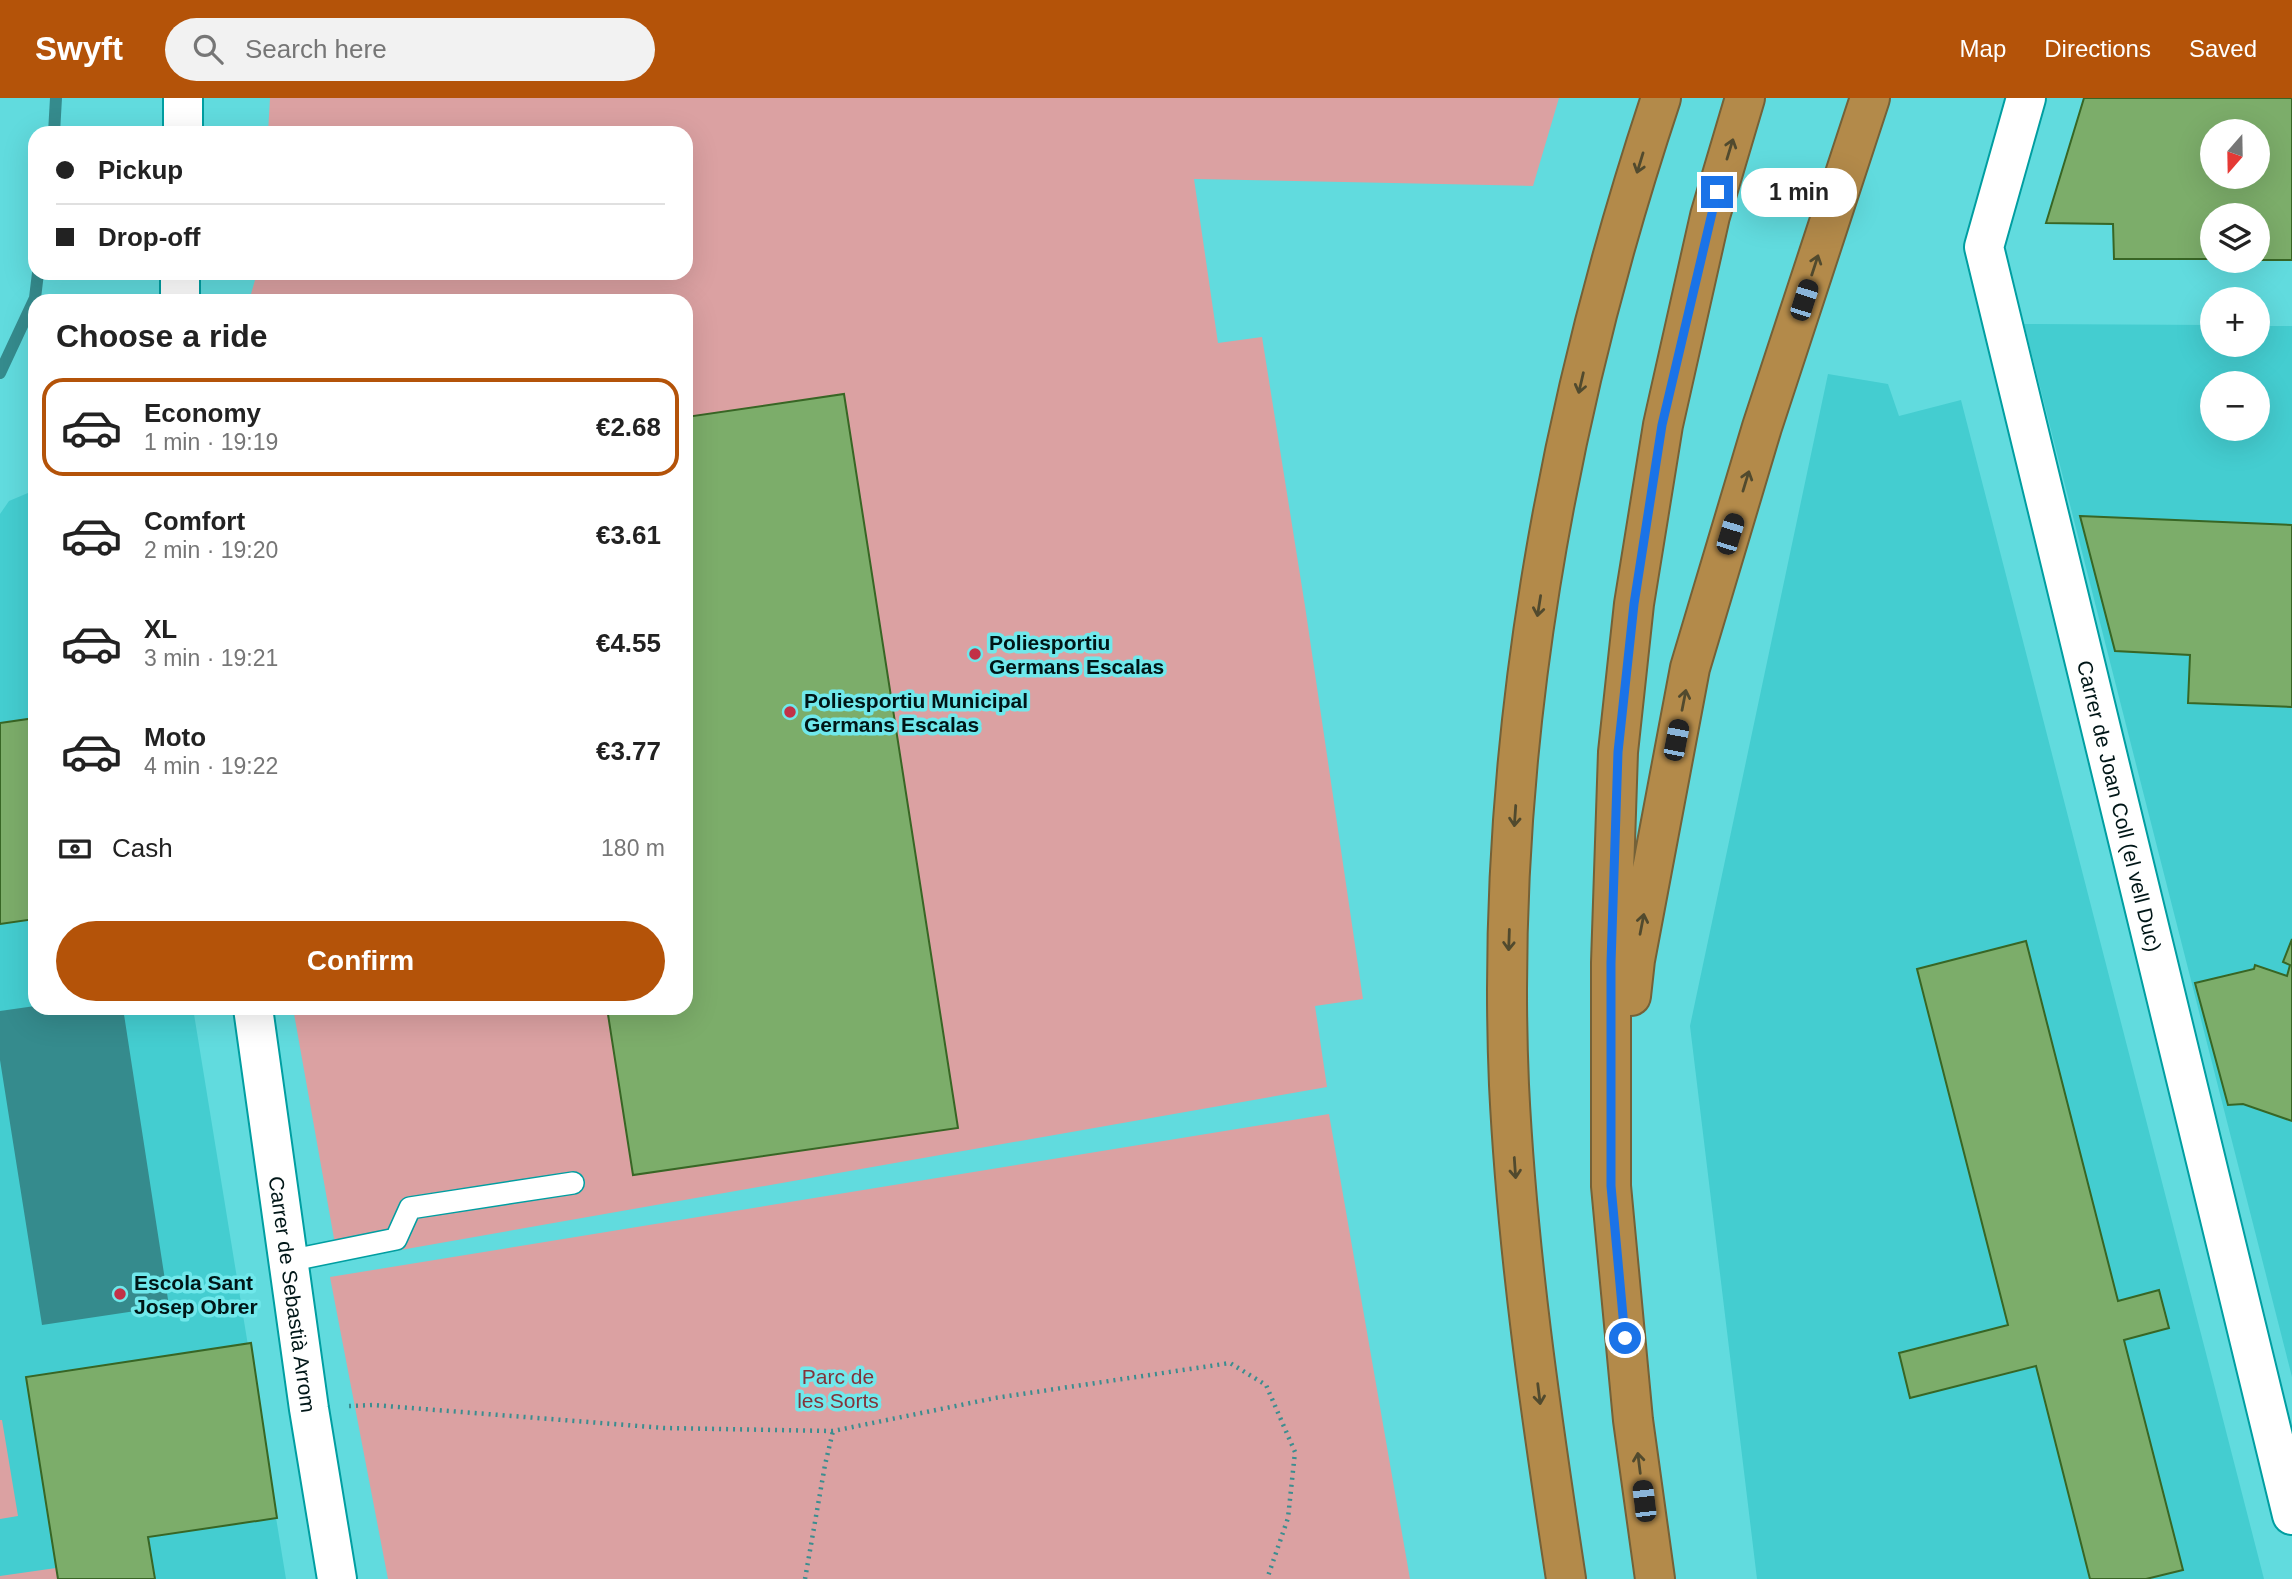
<!DOCTYPE html>
<html lang="en">
<head>
<meta charset="utf-8">
<style>
  :root { --surface:#fff; --page:#f2f2f2; --text:#222; --muted:#767676; --line:#e0e0e0; --accent:#b45309 }
  body { margin:0; font-family:Arial,sans-serif; background:var(--page); color:var(--text); height:100vh; display:flex; flex-direction:column; font-size:26px; white-space:nowrap }
  * { box-sizing:border-box; margin:0 }
  p { font-size:23px; color:var(--muted) }
  .icon { flex:none; width:38px; height:38px; fill:none; stroke:currentColor; stroke-width:2; stroke-linecap:round; stroke-linejoin:round }
  .map { position:relative; flex:1; overflow:hidden }
  .side { position:absolute; left:28px; top:196px; width:665px; height:721px; display:flex; flex-direction:column; background:var(--surface); border-radius:21px; box-shadow:0 7px 28px #0002 }
  .side>* { flex:none }
  .guide { position:absolute; left:28px; top:28px; width:665px; height:154px; border-radius:21px; box-shadow:0 7px 28px #0002; display:grid; align-content:center; height:154px; padding:0 28px; background:var(--surface) }
  .needle { width:46px; rotate:200deg }
  .tools { position:absolute; left:2200px; top:21px; display:grid; gap:14px }
  .tools a { display:grid; place-items:center; width:70px; height:70px; border-radius:50%; background:var(--surface); box-shadow:0 7px 28px #0002; font-size:35px }
  .end { position:absolute; width:32px; height:32px; margin:-16px; border:9px solid #1a73e8; background:#fff; box-shadow:0 0 0 4px #fff }
  .from { border-radius:50% }
  .bubble { position:absolute; height:49px; border-radius:24px; background:var(--surface); box-shadow:0 7px 28px #0002; font-size:23px; font-weight:600; line-height:49px; text-align:center }
  .car { position:absolute; width:21px; height:42px; margin:-21px -10px; border-radius:9px; box-shadow:0 0 5px 2px #0007; background:linear-gradient(#222 24%,#8ab4d8 0 40%,#222 0 76%,#8ab4d8 0 86%,#222 0) }
  .guide b { display:flex; align-items:center; gap:24px; height:66px; font-size:26px }
  .guide b+b { border-top:2px solid var(--line) }
  .guide i { width:18px; height:18px; background:var(--text) }
  ul { padding:0; list-style:none }
  li { display:flex; align-items:center; gap:21px; height:98px; margin:0 14px 10px; padding:0 14px; border:4px solid transparent; border-radius:21px }
  li div { flex:1 }
  li b { display:block; font-size:26px }
  li em { font-style:normal; font-weight:600 }
  li.on { border-color:var(--accent) }
  li>.icon { width:63px; height:63px; stroke-width:1.5 }
  h2 { padding:0 28px; font-size:32px; line-height:84px }
  .pay { display:flex; align-items:center; gap:18px; height:77px; padding:0 28px; font-size:26px }
  .pay p { margin-inline-start:auto }
  .button { display:flex; gap:14px; margin-top:auto; padding:14px 28px }
  .button a { flex:1; height:80px; border-radius:42px; background:var(--accent); color:#fff; font-size:28px; font-weight:600; line-height:80px; text-align:center }
  header { display:flex; align-items:center; gap:42px; box-sizing:border-box; height:98px; padding:0 35px; background:var(--accent); color:#fff }
  header strong { font-size:33px }
  nav { display:flex; gap:38px; margin-inline-start:auto; font-size:24px }
  .search { width:490px; height:63px; background:var(--page); display:flex; align-items:center; gap:18px; box-sizing:border-box; padding:0 24px; border-radius:38px; color:var(--muted); font-size:26px }
  .map>svg:first-child { display:block }
  .built { fill:#44cdd0; fill-rule:evenodd }
  .green { fill:#dba1a2 }
  .water { fill:#358b8d }
  .lines { fill:none; stroke-linecap:round; stroke-linejoin:round }
  .stream { stroke:#358b8d; stroke-width:12 }
  .building { fill:#7cad6a; stroke:#386625; stroke-width:2; fill-rule:evenodd }
  .lane-casing { stroke:#009ea1; stroke-width:24 }
  .street-casing { stroke:#009ea1; stroke-width:42 }
  .highway-casing { stroke:#746138; stroke-width:42 }
  .path { stroke:#3b8d8f; stroke-width:4.5; stroke-dasharray:2 5; stroke-linecap:butt }
  .lane { stroke:#fff; stroke-width:21 }
  .street { stroke:#fff; stroke-width:38 }
  .highway { stroke:#b38a4a; stroke-width:38 }
  .oneway { stroke:#514a2e }
  .route { stroke:#1a73e8; stroke-width:9 }
  .poi-dot { fill:#c23147; stroke:#70e8eb; stroke-width:2.5 }
  .labels { text-anchor:middle; dominant-baseline:central; stroke-width:7; stroke-linejoin:round; paint-order:stroke }
  .poi-label { font-size:21px; font-weight:bold; fill:#001617; stroke:#70e8eb; text-anchor:start }
  .street-label { font-size:21px; fill:#001617; stroke:#70e8eb }
  .park-label { font-size:21px; fill:#83333a; stroke:#70e8eb }
</style>
</head>
<body>
<header>
<strong>Swyft</strong>
<div class="search"><svg class="icon" aria-label="search" viewBox="0 0 24 24"><circle cx="10" cy="10" r="6"/><path d="M15 15l6 6"/></svg>Search here</div>
<nav><a>Map</a><a>Directions</a><a>Saved</a></nav>
</header>
<div class="map">
<svg width="2292" height="1481" viewBox="0 0 2292 1481">
  <rect width="100%" height="100%" fill="#61dbde"/>
  <path class="built" d="M2024 226 2212 227V247H2258V228H2292V1279ZM2212 285H2258V331H2212Z
    M1828 276 1888 286 1899 318 1961 302 2264 1481H1757L1690 928Z
    M35 392V910H193L286 1481H0V416L9 403Z"/>
  <path class="green" d="M270 0H1559L1533 88 1194 81 1218 245 1262 239 1305 508 1363 901 1315 908 1327 989 338 1163 293 910H686V203H249L257 175H686V35H268Z
    M1329 1016 1410 1481H388L330 1179Z
    M0 1322H2L18 1418 0 1421Z
    M56 1470 58 1481H0V1478Z"/>
  <path class="water" d="M35 908V910H123L169 1208 42 1227 0 962V913Z"/>
  <g class="lines">
    <path class="stream" d="M54 35 56 0
      M0 275 35 200 38 175"/>
  </g>
  <path class="building" d="M2084 0H2292V162H2258V117H2212V161H2114L2113 126 2046 125ZM2212 33H2258V79H2212Z
    M844 296 958 1030 633 1077 607 910H686V319Z
    M2080 418 2292 427V609L2188 605 2190 557 2115 553Z
    M35 620V821L0 826V625Z
    M2292 841V1023L2243 1006 2228 1007 2195 885 2254 871 2255 867 2287 878 2290 867 2283 864Z
    M2026 843 2118 1203 2159 1192 2169 1230 2124 1242 2183 1472 2146 1481H2090L2036 1268 1910 1300 1899 1255 2008 1227 1917 871Z
    M251 1245 277 1420 148 1439 155 1481H58L26 1279Z"/>
  <g class="lines">
    <g class="lane-casing">
      <path id="lane" d="M288 1163 396 1141 410 1110 573 1085"/>
    </g>
    <g class="street-casing">
      <g id="street">
        <path id="s1" d="M2026 0 1984 149 2292 1417"/>
        <path d="M183 35V0"/>
        <path d="M180 203V175"/>
        <path id="s2" d="M253 910 309 1311 337 1481"/>
      </g>
    </g>
    <g class="highway-casing">
      <path id="highway" d="M1631 898 1635 862 1690 570 1762 329 1870 0
        M1566 1481C1541 1317 1517 1152 1509 987 1495 654 1556 315 1661 0
        M1655 1481 1633 1322 1611 1088V865L1618 654 1634 506 1663 327 1710 118 1745 0"/>
    </g>
    <path class="path" d="M349 1308 373 1307 664 1330 833 1333 995 1300 1230 1265 1266 1287 1295 1354 1288 1420 1267 1481
      M805 1481 825 1367 833 1333"/>
    <use href="#lane" class="lane"/>
    <use href="#street" class="street"/>
    <use href="#highway" class="highway"/>
  </g>
  <defs><path id="oneway-shaft" d="M-6 0H5M1.5-3L5.5 0L1.5 3" fill="none" stroke-width="1.6" stroke-linecap="round" stroke-linejoin="round" transform="scale(1.75)"/></defs>
  <g class="oneway">
    <use href="#oneway-shaft" transform="translate(1730 51) rotate(-73)"/>
    <use href="#oneway-shaft" transform="translate(1640 65) rotate(107)"/>
    <use href="#oneway-shaft" transform="translate(1815 167) rotate(-72)"/>
    <use href="#oneway-shaft" transform="translate(1581 285) rotate(103)"/>
    <use href="#oneway-shaft" transform="translate(1746 383) rotate(-73)"/>
    <use href="#oneway-shaft" transform="translate(1539 508) rotate(99)"/>
    <use href="#oneway-shaft" transform="translate(1684 602) rotate(-79)"/>
    <use href="#oneway-shaft" transform="translate(1515 718) rotate(94)"/>
    <use href="#oneway-shaft" transform="translate(1642 826) rotate(-79)"/>
    <use href="#oneway-shaft" transform="translate(1509 842) rotate(92)"/>
    <use href="#oneway-shaft" transform="translate(1515 1070) rotate(86)"/>
    <use href="#oneway-shaft" transform="translate(1539 1296) rotate(83)"/>
    <use href="#oneway-shaft" transform="translate(1639 1365) rotate(-97)"/>
  </g>
  <g class="lines">
    <path class="route" d="M1625 1240 1611 1088V865L1618 654 1634 506 1662 327 1717 94"/>
  </g>
  <g class="poi-dot">
    <circle cx="975" cy="556" r="7"/>
    <circle cx="790" cy="614" r="7"/>
    <circle cx="120" cy="1196" r="7"/>
  </g>
  <g class="labels">
    <g class="poi-label">
      <text x="989" y="544">Poliesportiu<tspan x="989" dy="24">Germans Escalas</tspan></text>
      <text x="804" y="602">Poliesportiu Municipal<tspan x="804" dy="24">Germans Escalas</tspan></text>
      <text x="134" y="1184">Escola Sant<tspan x="134" dy="24">Josep Obrer</tspan></text>
    </g>
    <g class="street-label">
      <text stroke="none"><textPath href="#s1" startOffset="730">Carrer de Joan Coll (el vell Duc)</textPath></text>
      <text stroke="none"><textPath href="#s2" startOffset="289">Carrer de Sebastià Arrom</textPath></text>
    </g>
    <g class="park-label">
      <text x="838" y="1278">Parc de<tspan x="838" dy="24">les Sorts</tspan></text>
    </g>
  </g>
</svg>
<div class="tools">
<a><svg class="needle" viewBox="-14 -14 28 28"><path d="M0-13l5 13h-10z" fill="#e53935"/><path d="M0 13l5-13h-10z" fill="#767676"/></svg></a>
<a><svg class="icon" aria-label="layers" viewBox="0 0 24 24"><path d="M12 4l9 5-9 5-9-5zM3 14l9 5 9-5"/></svg></a>
<a>+</a>
<a>−</a>
</div>
<i class="end from" style="left:1625px;top:1240px"></i>
<i class="end" style="left:1717px;top:94px"></i>
<div class="bubble" style="left:1741px;top:70px;width:116px">1 min</div>
<i class="car" style="left:1804px;top:202px;rotate:18deg"></i>
<i class="car" style="left:1730px;top:436px;rotate:17deg"></i>
<i class="car" style="left:1676px;top:642px;rotate:11deg"></i>
<i class="car" style="left:1644px;top:1403px;rotate:353deg"></i>
<div class="guide">
<b><i class="from"></i>Pickup</b>
<b><i></i>Drop-off</b>
</div>
<section class="side">
<h2>Choose a ride</h2>
<ul>
<li class="on"><svg class="icon" aria-label="car" viewBox="0 0 24 24"><path d="M5 17H2v-5l4-1 3-4h7l3 4 3 1v5h-3M9 17h6M6 11h13"/><circle cx="7" cy="17" r="2"/><circle cx="17" cy="17" r="2"/></svg><div><b>Economy</b><p>1 min · 19:19</p></div><em>€2.68</em></li>
<li><svg class="icon" aria-label="car" viewBox="0 0 24 24"><path d="M5 17H2v-5l4-1 3-4h7l3 4 3 1v5h-3M9 17h6M6 11h13"/><circle cx="7" cy="17" r="2"/><circle cx="17" cy="17" r="2"/></svg><div><b>Comfort</b><p>2 min · 19:20</p></div><em>€3.61</em></li>
<li><svg class="icon" aria-label="car" viewBox="0 0 24 24"><path d="M5 17H2v-5l4-1 3-4h7l3 4 3 1v5h-3M9 17h6M6 11h13"/><circle cx="7" cy="17" r="2"/><circle cx="17" cy="17" r="2"/></svg><div><b>XL</b><p>3 min · 19:21</p></div><em>€4.55</em></li>
<li><svg class="icon" aria-label="car" viewBox="0 0 24 24"><path d="M5 17H2v-5l4-1 3-4h7l3 4 3 1v5h-3M9 17h6M6 11h13"/><circle cx="7" cy="17" r="2"/><circle cx="17" cy="17" r="2"/></svg><div><b>Moto</b><p>4 min · 19:22</p></div><em>€3.77</em></li>
</ul>
<div class="pay"><svg class="icon" aria-label="cash" viewBox="0 0 24 24"><path d="M3 7h18v10H3z"/><circle cx="12" cy="12" r="2"/></svg>Cash<p>180 m</p></div>
<div class="button"><a>Confirm</a></div>
</section>
</div>
</body>
</html>
